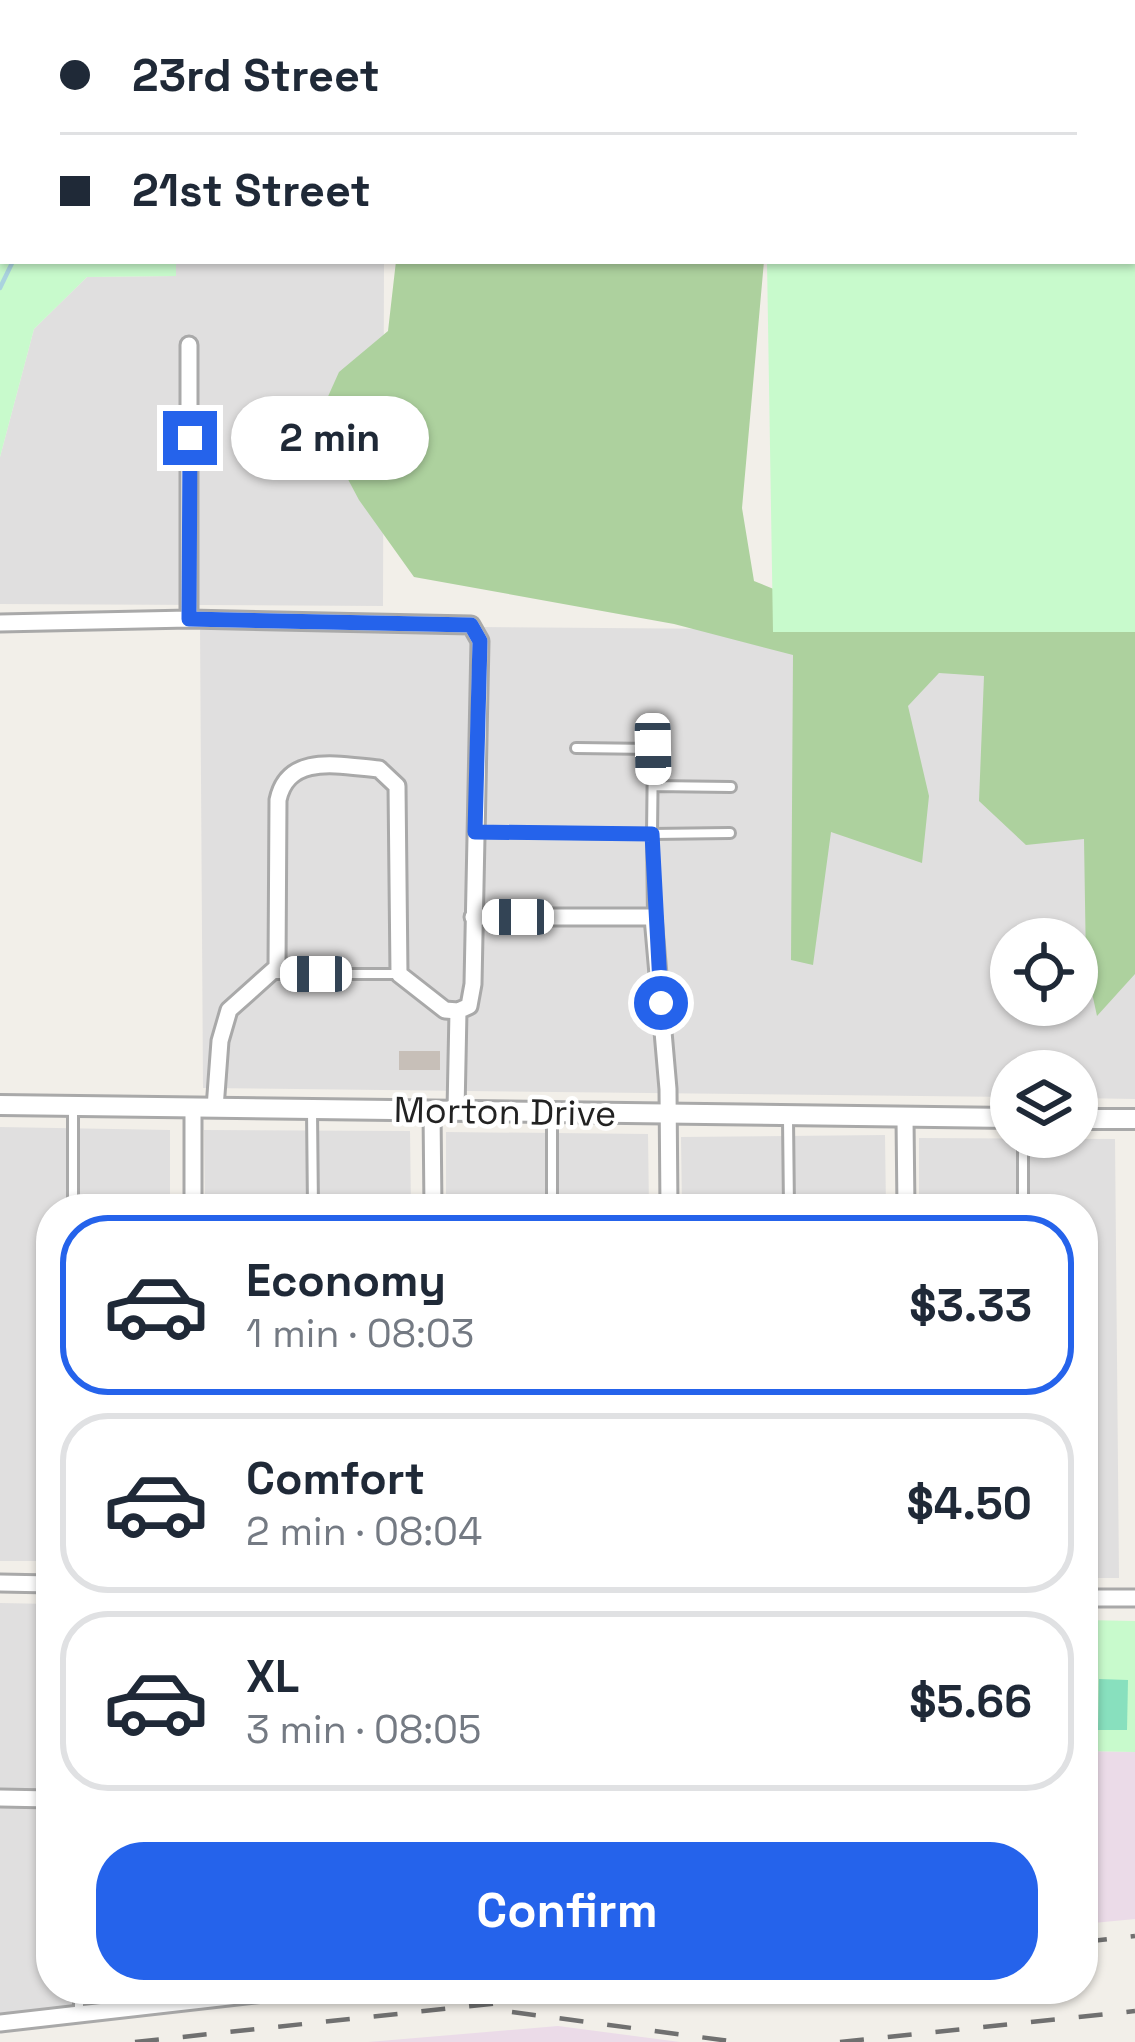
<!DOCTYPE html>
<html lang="en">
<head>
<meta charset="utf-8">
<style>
  :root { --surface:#fff; --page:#f2f2f3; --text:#1f2937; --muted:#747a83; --line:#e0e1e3; --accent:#2563eb }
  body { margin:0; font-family:"Space Grotesk",sans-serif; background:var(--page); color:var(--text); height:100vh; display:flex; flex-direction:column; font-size:45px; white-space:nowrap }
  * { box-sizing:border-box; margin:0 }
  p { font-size:39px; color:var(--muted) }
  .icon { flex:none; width:66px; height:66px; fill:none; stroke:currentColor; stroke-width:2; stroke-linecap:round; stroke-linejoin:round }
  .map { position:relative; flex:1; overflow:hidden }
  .side { position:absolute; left:36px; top:1194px; width:1062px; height:810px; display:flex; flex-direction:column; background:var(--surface); border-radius:48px; box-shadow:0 3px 9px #0004 }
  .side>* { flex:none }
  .hud { position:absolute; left:0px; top:0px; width:1137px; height:264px; box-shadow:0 3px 9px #0004; display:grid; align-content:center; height:264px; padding:0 60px; background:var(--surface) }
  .tools { position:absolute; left:990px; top:918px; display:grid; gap:24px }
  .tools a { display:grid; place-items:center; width:108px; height:108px; border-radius:50%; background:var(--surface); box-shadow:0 3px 9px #0004; font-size:60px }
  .end { position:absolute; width:54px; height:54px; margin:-27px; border:15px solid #2563eb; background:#fff; box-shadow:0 0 0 6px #fff }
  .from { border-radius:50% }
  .bubble { position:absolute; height:84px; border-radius:42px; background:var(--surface); box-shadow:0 3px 9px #0004; font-size:39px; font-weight:700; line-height:84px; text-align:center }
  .car { position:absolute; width:36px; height:72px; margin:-36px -18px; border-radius:15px; box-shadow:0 0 9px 3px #0007; background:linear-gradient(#fff 24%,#345 0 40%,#fff 0 76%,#345 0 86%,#fff 0) }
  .hud b { display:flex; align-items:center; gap:42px; height:114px; font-size:45px }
  .hud b+b { border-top:3px solid var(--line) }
  .hud i { width:30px; height:30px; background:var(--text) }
  ul { padding:21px 0 0; list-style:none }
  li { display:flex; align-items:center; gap:36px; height:180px; margin:0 24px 18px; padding:0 36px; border:6px solid var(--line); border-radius:48px }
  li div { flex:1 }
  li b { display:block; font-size:45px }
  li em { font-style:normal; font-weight:700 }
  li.selected { border-color:var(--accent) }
  li>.icon { width:108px; height:108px; stroke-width:1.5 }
  .action { display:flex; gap:24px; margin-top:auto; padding:24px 60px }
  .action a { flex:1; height:138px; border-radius:48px; background:var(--accent); color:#fff; font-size:48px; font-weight:700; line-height:138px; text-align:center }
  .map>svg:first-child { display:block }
  .residential { fill:#e0dfdf; fill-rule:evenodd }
  .industrial { fill:#ebdbe8 }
  .forest { fill:#add19e }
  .park { fill:#c8facc }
  .pitch { fill:#88e0be }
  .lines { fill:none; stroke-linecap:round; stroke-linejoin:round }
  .stream { stroke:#aad3df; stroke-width:4.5 }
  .building { fill:#c7bfb8 }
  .service-casing { stroke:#a9a9a9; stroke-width:14 }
  .minor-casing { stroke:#a9a9a9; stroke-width:21 }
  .tertiary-casing { stroke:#a9a9a9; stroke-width:24 }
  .service { stroke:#fff; stroke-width:8 }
  .minor { stroke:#fff; stroke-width:15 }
  .tertiary { stroke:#fff; stroke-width:18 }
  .rail { stroke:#707070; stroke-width:4.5; stroke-dasharray:24 24; stroke-linecap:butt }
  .route { stroke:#2563eb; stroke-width:15 }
  .labels { text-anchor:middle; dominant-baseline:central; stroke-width:9; stroke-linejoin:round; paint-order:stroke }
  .street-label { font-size:36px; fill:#222; stroke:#fff }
</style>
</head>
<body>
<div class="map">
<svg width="1135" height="2042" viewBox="0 0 1135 2042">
  <rect width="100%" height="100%" fill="#f2efe9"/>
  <path class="residential" d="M53 0H605V3H56Z
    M176 261H384L383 606 0 604V457L34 329 87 277 175 276Z
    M200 625 1135 632V1099L1077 1098V1071H1011V1097L203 1088ZM1011 939H1077V1005H1011Z
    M0 1127 170 1130V1209H51V1561H0Z
    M204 1130 410 1131 411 1209H205Z
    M446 1132 648 1134 649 1209H446Z
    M885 1135 886 1209H682L681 1137Z
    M919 1138 1115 1139 1119 1578H1083V1209H919Z
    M0 1603 51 1604V1989H238L0 2019Z"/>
  <path class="industrial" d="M1083 1751 1135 1752V1919L1083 1924Z
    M558 2026 680 2042H368Z"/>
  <path class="forest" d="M396 261H764L742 508 754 581 815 606 1135 612V974L1097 1016 1086 965 1084 839 1026 845 979 801 984 676 939 673 908 706 929 796 922 863 831 832 813 965 791 960 793 655 674 624 414 577 359 500 317 421 339 372 388 331Z"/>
  <path class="park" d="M0 0 56 3H3V261H176V276L87 277 34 329 0 457Z
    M605 0H1135V632H773L767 261H1134V3Z
    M1083 1620 1135 1621V1752L1083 1751Z"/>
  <path class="pitch" d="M1099 1679 1128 1680 1127 1730H1098Z"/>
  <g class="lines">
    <path class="stream" d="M0 288 13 261"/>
  </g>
  <path class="building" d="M399 1051H440V1070H399Z"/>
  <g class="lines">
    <g class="service-casing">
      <path id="service" d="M576 748 653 749 652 834 730 833
        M654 786 731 787
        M477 832 652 834 653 917
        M276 974H399
        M73 1107V1209
        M312 1111 313 1209
        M788 1119 789 1209
        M1023 1137V1209
        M552 1209V1115
        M79 1989V2012"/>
    </g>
    <g class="minor-casing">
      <path id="minor" d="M189 619V345
        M0 623 189 619 471 625 480 641 473 984 469 1006 458 1011 456 1111
        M473 917H653L668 1089 669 1209
        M193 1108V1209
        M215 1108 220 1041 229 1010 277 967 278 800C288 752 341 766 379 769L397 786 399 974 445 1010 458 1011
        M432 1111 433 1209
        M905 1119 906 1209
        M0 1583 51 1584
        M1083 1598H1135
        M0 1798 51 1799
        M0 2023 299 1989"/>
    </g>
    <g class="tertiary-casing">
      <path id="tertiary" d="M0 1105 1011 1118
        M1077 1119H1135"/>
    </g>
    <use href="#service" class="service"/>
    <use href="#minor" class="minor"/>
    <use href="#tertiary" class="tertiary"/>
    <path class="rail" d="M1083 1942 1135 1936
      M512 2012 737 2042
      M135 2042 630 1989
      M840 2042 1135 2011"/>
  </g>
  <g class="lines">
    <path class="route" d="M190 438 189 619 471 625 480 641 475 832 652 834 661 1003"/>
  </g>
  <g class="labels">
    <g class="street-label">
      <text transform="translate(505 1112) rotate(1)">Morton Drive</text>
    </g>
  </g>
</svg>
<div class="tools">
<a><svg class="icon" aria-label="locate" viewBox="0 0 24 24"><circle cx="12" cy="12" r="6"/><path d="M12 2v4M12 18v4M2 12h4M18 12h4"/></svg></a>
<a><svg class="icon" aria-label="layers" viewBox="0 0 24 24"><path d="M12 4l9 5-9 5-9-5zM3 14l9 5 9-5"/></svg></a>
</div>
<i class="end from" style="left:661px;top:1003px"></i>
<i class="end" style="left:190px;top:438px"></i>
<div class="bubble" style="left:231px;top:396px;width:198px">2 min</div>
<i class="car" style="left:653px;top:749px;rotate:179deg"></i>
<i class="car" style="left:518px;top:917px;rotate:270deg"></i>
<i class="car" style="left:316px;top:974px;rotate:270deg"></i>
<div class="hud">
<b><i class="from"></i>23rd Street</b>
<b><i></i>21st Street</b>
</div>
<section class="side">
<ul>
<li class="selected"><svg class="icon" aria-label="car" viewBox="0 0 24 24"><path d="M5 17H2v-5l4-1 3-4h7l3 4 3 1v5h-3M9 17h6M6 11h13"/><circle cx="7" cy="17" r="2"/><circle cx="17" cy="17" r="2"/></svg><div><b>Economy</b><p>1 min · 08:03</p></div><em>$3.33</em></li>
<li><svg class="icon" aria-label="car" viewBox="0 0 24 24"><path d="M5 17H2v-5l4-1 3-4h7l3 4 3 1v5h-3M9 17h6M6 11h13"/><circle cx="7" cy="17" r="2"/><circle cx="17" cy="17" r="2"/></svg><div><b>Comfort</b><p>2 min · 08:04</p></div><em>$4.50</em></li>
<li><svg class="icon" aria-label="car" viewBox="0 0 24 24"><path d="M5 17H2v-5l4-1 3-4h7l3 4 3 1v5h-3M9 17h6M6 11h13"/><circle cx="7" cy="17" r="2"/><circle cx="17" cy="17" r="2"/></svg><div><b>XL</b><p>3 min · 08:05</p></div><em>$5.66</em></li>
</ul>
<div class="action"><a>Confirm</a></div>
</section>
</div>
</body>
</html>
